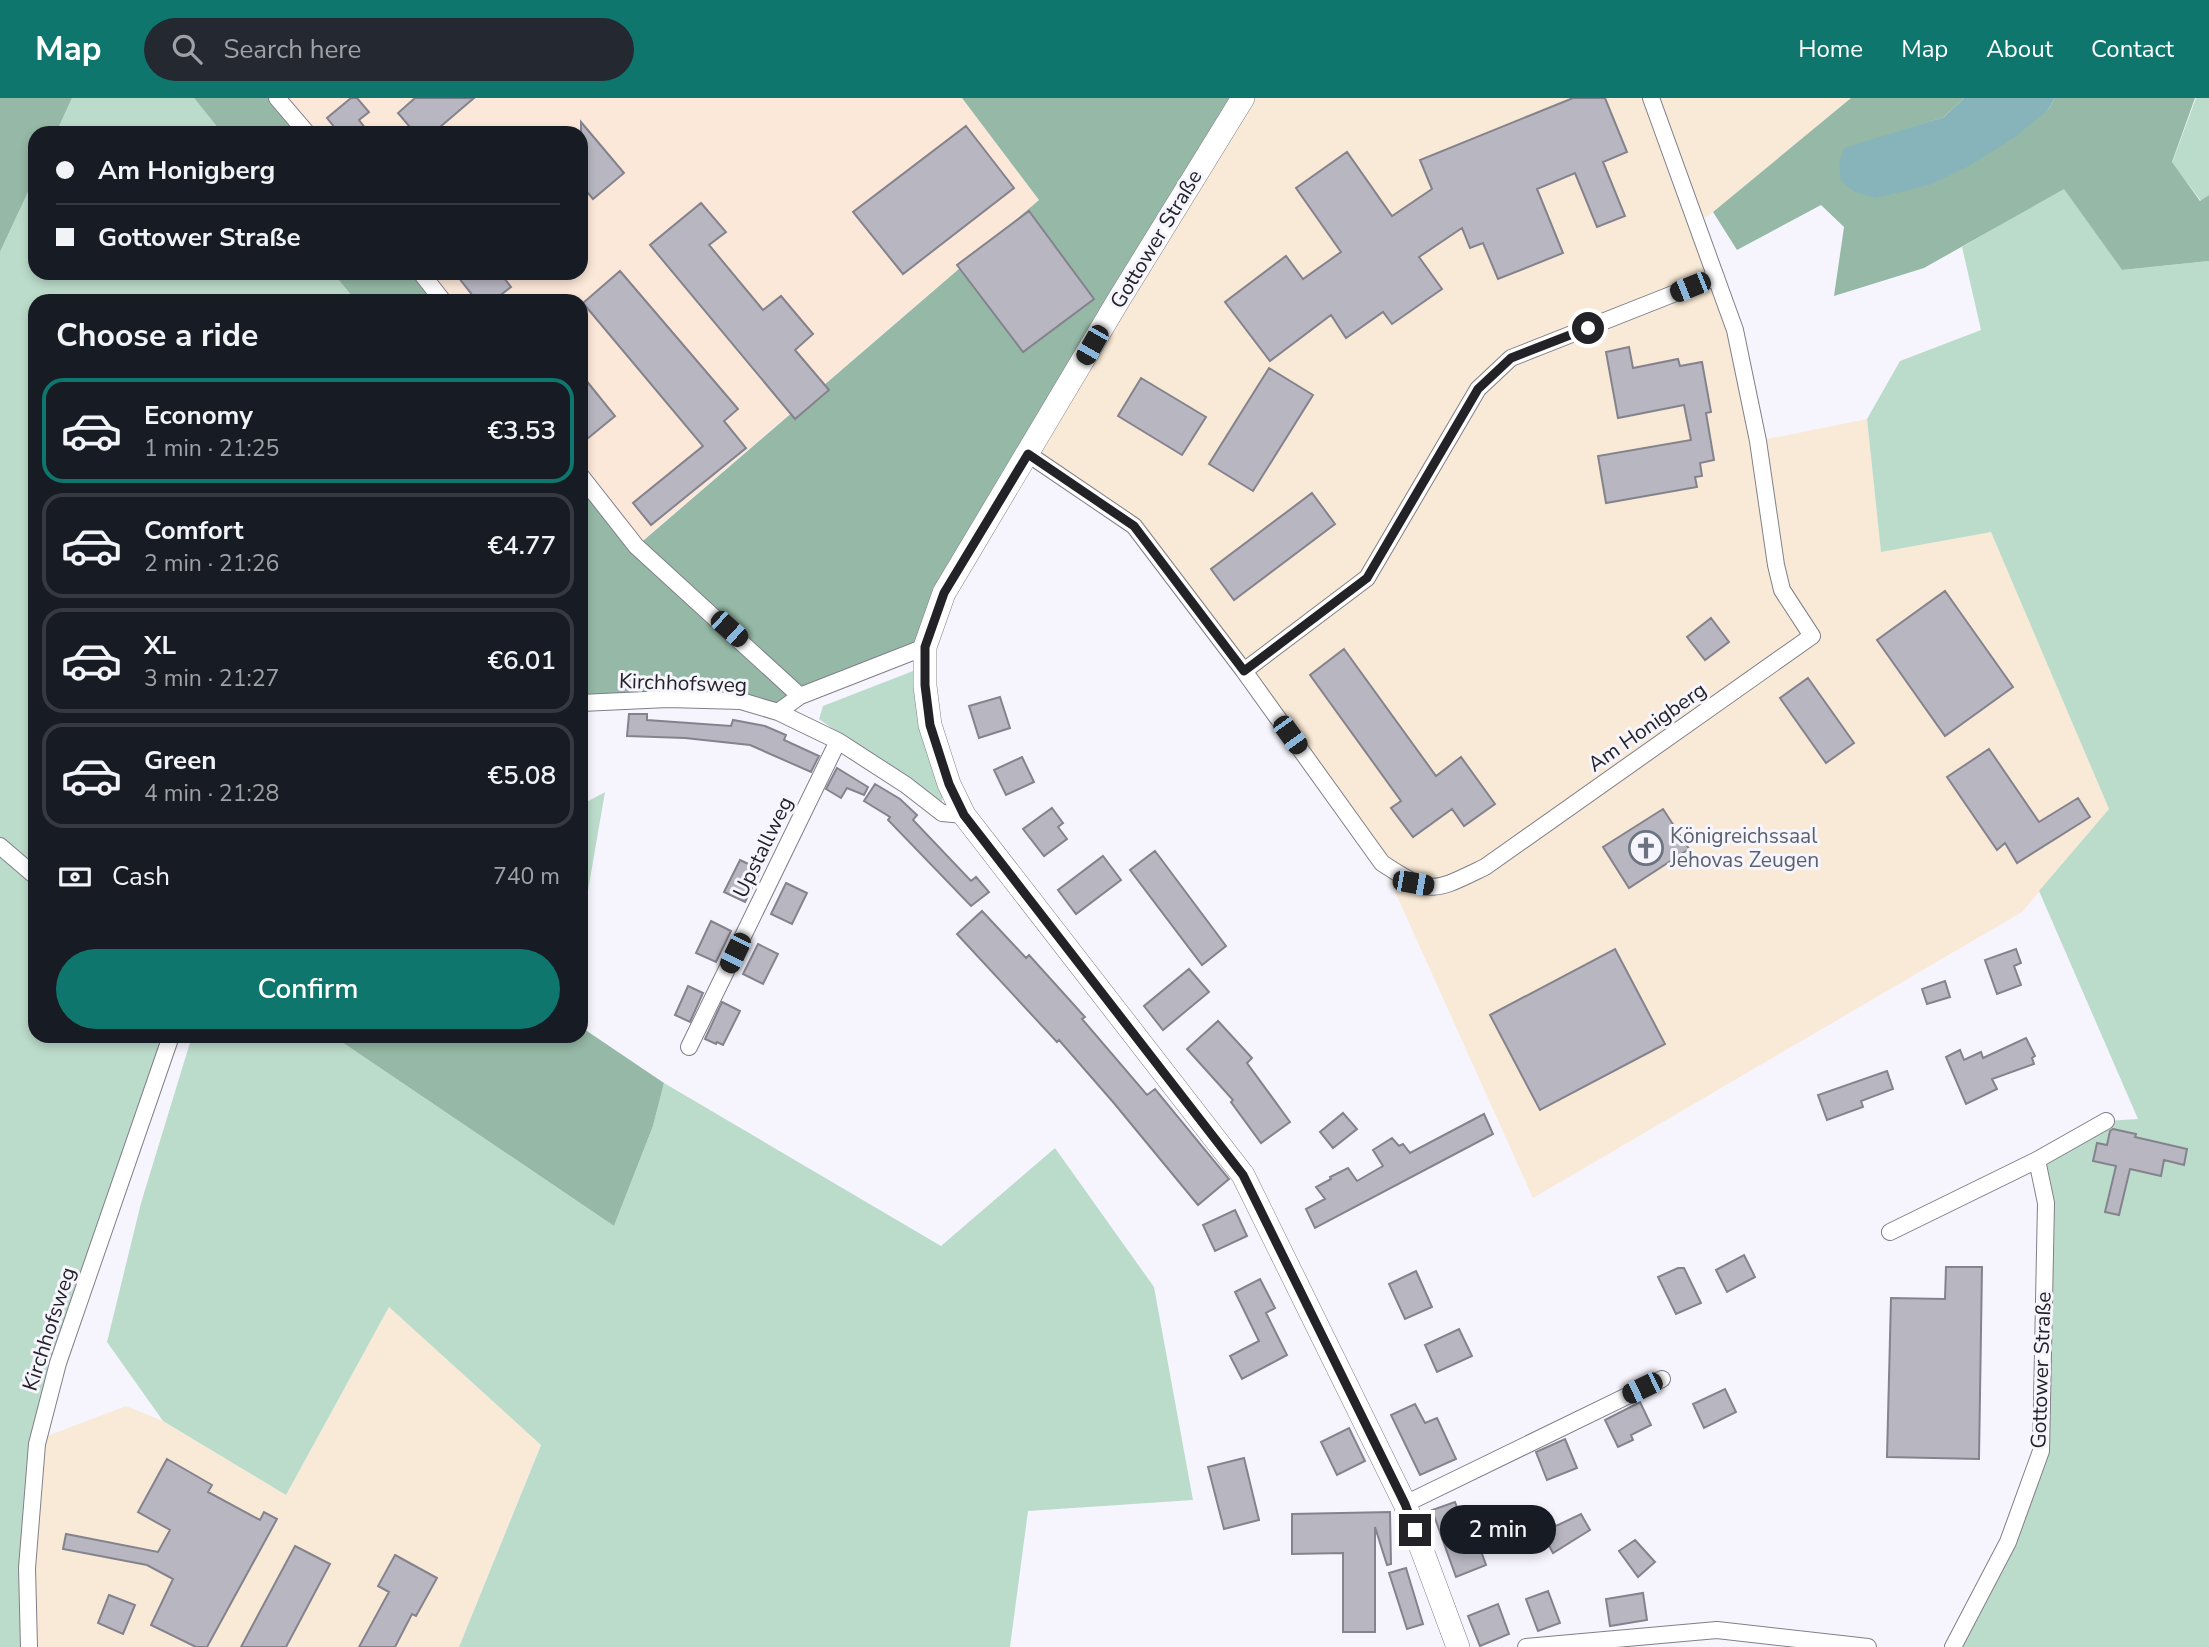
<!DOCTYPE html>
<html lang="en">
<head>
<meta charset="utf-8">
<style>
  :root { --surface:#171b24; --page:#242831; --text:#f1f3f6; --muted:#9ea1a6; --line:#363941; --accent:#0f766e }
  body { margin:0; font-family:"Nunito Sans",sans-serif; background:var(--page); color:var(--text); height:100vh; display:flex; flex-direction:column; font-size:26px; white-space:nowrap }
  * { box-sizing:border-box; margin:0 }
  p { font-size:23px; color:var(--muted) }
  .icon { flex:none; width:38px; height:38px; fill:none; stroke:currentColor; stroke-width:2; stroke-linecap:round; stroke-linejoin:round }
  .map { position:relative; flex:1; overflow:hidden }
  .sheet { position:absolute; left:28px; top:196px; width:560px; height:749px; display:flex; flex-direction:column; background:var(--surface); border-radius:21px; box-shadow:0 4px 10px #0003 }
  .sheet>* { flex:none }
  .top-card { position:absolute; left:28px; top:28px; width:560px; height:154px; border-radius:21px; box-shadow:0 4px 10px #0003; display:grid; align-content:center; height:154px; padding:0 28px; background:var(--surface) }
  .end { position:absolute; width:32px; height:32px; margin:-16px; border:9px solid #232226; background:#fff; box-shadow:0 0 0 4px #fff }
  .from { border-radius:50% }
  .bubble { position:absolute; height:49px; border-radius:24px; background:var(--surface); box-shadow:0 4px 10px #0003; font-size:23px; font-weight:600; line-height:49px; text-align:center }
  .car { position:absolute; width:21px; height:42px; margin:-21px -10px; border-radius:9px; box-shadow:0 0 5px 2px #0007; background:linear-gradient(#222 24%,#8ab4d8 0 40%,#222 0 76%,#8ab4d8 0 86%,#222 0) }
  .top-card b { display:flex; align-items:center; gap:24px; height:66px; font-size:26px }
  .top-card b+b { border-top:2px solid var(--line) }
  .top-card i { width:18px; height:18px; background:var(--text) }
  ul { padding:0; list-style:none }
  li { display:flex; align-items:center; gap:21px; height:105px; margin:0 14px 10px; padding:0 14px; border:4px solid var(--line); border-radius:21px }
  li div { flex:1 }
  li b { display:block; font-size:26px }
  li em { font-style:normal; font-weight:600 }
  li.current { border-color:var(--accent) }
  li>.icon { width:63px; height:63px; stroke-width:1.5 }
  h2 { padding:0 28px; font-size:32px; line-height:84px }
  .pay { display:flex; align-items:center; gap:18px; height:77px; padding:0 28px; font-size:26px }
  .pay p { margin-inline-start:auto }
  .action { display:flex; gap:14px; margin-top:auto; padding:14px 28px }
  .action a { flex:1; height:80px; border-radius:42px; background:var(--accent); color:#fff; font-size:28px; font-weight:600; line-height:80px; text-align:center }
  header { display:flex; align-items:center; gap:42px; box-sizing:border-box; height:98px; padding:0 35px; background:var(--accent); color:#fff }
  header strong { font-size:33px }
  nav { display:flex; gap:38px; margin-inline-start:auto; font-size:24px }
  .search { width:490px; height:63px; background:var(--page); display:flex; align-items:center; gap:18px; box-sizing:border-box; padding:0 24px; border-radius:38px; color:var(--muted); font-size:26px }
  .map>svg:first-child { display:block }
  .commercial { fill:#f9ead7 }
  .industrial { fill:#fce8d9 }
  .green { fill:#bcdccb }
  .forest { fill:#95b9a6 }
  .water { fill:#87b4ba }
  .building { fill:#b8b6c1; stroke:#84838d; stroke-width:2 }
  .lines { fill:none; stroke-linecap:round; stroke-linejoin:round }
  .street-casing { stroke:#807f89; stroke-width:18 }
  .secondary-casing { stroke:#807f89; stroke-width:24 }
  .street { stroke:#fff; stroke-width:16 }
  .secondary { stroke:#fff; stroke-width:23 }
  .route { stroke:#232226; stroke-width:9 }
  .labels { text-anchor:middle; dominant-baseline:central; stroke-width:6; stroke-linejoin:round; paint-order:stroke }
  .street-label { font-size:21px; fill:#232226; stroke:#f6f5fe }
  .worship-label { font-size:21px; fill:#5b616d; stroke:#f6f5fe; text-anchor:start }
</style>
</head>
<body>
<header>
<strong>Map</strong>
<div class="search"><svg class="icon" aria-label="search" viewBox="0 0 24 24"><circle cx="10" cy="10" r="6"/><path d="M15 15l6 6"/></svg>Search here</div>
<nav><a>Home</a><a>Map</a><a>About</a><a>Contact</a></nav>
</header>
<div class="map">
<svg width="2209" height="1549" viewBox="0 0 2209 1549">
  <rect width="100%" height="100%" fill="#f6f5fe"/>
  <path class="commercial" d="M1243 0H1851L1713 114 1698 124 1758 343 1867 321 1881 453 1991 433 2109 711 2022 814 1533 1100 1382 765 1134 428 1028 356Z
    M389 1209 541 1346 459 1549H31L39 1341 126 1308 163 1323 286 1397Z"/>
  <path class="industrial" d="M277 0H962L1039 102 636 448 581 378V203H443L421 175H581V35H307Z"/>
  <path class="green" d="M72 0H194L222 35H56Z
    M2196 0H2209V97L2201 103 2172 65Z
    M35 79V175H333L356 203H35V938H168L39 1341 29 1549H0V154Z
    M2064 90 2122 172 2209 163V1549H1953L2041 1353 2046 1105 2037 1062 2106 1023 2138 1021 2039 793 2109 711 1991 434 1881 454 1867 321 1900 263 1981 232 1962 149Z
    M913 573 920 634 944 694 941 706 819 621 823 608Z
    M605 694 581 833V707Z
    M192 938H333L614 1128 653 1028 664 985 941 1148 1055 1050 1154 1189 1193 1402 1028 1413 1010 1549H459L541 1347 389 1209 286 1397 163 1323 107 1244 141 1105Z"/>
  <path class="forest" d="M0 0H72L56 35H35V79L0 154Z
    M194 0H277L307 35H222Z
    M962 0H1243L925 549 778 614 581 600V378L637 448 1039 102Z
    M1851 0H1964L1944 19 1898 34 2048 12 2055 0H2195L2172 64 2200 103 2209 97V163L2122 172 2064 91 1924 170 1834 198 1844 129 1821 107 1737 152 1713 114Z
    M333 175H421L443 203H356Z
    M581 929 664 985 653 1028 614 1128 333 938H581Z"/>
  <path class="water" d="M1964 0H2055L2048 12 2015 39 1969 68 1929 87 1876 100 1855 94 1841 83 1839 65 1844 50 1944 19Z"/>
  <path class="building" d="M351 0H357L369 14 359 22 369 35H339L327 20Z
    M415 0H474L433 35H415L398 15Z
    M1573 0H1605L1627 54 1603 64 1625 118 1597 129 1575 75 1537 91 1563 155 1498 181 1483 145 1470 150 1462 130 1419 159 1442 191 1392 226 1383 214 1346 240 1331 217 1270 263 1225 204 1286 158 1303 181 1341 154 1296 90 1347 54 1392 118 1432 91 1420 62Z
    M581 24 624 75 593 101 581 87Z
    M966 28 1014 90 903 176 853 114Z
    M701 105 726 134 709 147 763 212 781 198 813 236 795 252 829 292 795 321 650 147Z
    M1029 113 1094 201 1023 254 957 167Z
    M620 173 738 311 724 323 746 350 651 427 633 405 703 348 583 205Z
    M455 175H500L511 189 493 203H477Z
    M1629 249 1633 270 1678 261 1680 268 1702 264 1711 314 1706 315 1714 362 1700 365 1702 378 1695 379 1697 389 1606 405 1598 358 1691 342 1684 307 1618 320 1606 254Z
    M1269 270 1313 297 1253 393 1209 366Z
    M581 276 615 318 581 346Z
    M1141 280 1206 319 1182 357 1118 318Z
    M1312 395 1335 426 1234 502 1211 471Z
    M1945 493 2013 589 1945 638 1877 542Z
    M1711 520 1729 544 1705 562 1687 539Z
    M1344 551 1436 678 1461 659 1495 706 1464 728 1452 711 1413 739 1391 710 1401 703 1310 577Z
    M1808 580 1854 645 1826 665 1780 600Z
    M1000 599 1010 630 979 640 969 608Z
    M629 616H647V622L731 628 733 622 765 628 786 637 784 642 819 658 811 674 750 647 685 640 627 638Z
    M1989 651 2039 724 2078 700 2090 719 2017 765 2005 745 1997 752 1947 679Z
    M1022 659 1034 684 1006 697 994 672Z
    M837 670 868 689 864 697 847 690 841 700 826 691Z
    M875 686 900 701 917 717 913 722 971 783 976 779 989 794 971 808 888 722 890 719 864 703Z
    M1052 710 1063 725 1058 729 1067 741 1044 758 1023 731Z
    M1663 711 1689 751 1629 790 1603 749Z
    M1155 753 1226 848 1202 867 1130 772Z
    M1103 758 1121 782 1076 816 1058 792Z
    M740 762 761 772 745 804 724 794Z
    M786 785 807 795 792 826 771 816Z
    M982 813 1026 860 1029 857 1085 919 1082 921 1147 997 1155 991 1229 1081 1198 1107 1113 1004 1059 942 1057 944 957 836Z
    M711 823 731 833 716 864 696 855Z
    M758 846 778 856 763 886 743 876Z
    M1615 851 1665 946 1540 1012 1490 917Z
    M2016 851 2021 865 2014 868 2021 887 1997 896 1985 862Z
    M1189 871 1209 894 1163 932 1144 908Z
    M1945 883 1950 899 1927 906 1922 891Z
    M688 888 703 895 690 924 675 917Z
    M722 904 740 913 723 947 717 944 716 946 705 941Z
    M1218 923 1252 960 1247 965 1290 1024 1261 1045 1231 1004 1233 1002 1187 951Z
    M2026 940 2035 958 2032 960 2034 966 1992 981 1997 991 1966 1006 1946 959 1960 952 1964 962 1981 954 1983 960Z
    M1887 973 1893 991 1861 1003 1863 1009 1827 1022 1818 997Z
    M1343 1015 1357 1031 1333 1050 1320 1034Z
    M1484 1016 1493 1036 1315 1130 1306 1111 1325 1101 1316 1089 1331 1081 1330 1079 1348 1070 1357 1083 1383 1068 1373 1052 1392 1040 1399 1048 1403 1046 1410 1055Z
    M2113 1031 2136 1036 2135 1039 2187 1051 2184 1067 2164 1062 2161 1078 2130 1071 2119 1117 2105 1114 2116 1068 2093 1063 2097 1045 2107 1047 2110 1033Z
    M1235 1112 1247 1138 1215 1153 1203 1127Z
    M1744 1157 1755 1179 1727 1194 1716 1172Z
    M1946 1169H1982L1979 1361 1887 1359 1891 1200 1945 1201Z
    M1678 1170H1684L1701 1205 1676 1216 1658 1179Z
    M1416 1173 1432 1209 1405 1221 1389 1186Z
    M1260 1181 1275 1210 1266 1215 1287 1257 1242 1281 1230 1258 1259 1243 1235 1194Z
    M1459 1231 1472 1258 1437 1274 1425 1247Z
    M1725 1291 1736 1314 1704 1330 1693 1306Z
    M1640 1304 1651 1327 1631 1337 1633 1342 1618 1349 1605 1322Z
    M1415 1306 1425 1325 1437 1320 1456 1361 1420 1377 1391 1317Z
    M1349 1330 1365 1363 1337 1377 1321 1344Z
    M1565 1341 1577 1370 1547 1382 1536 1354Z
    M1244 1360 1259 1422 1224 1431 1208 1369Z
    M167 1361 212 1387 208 1394 260 1422 264 1414 277 1421 207 1549H196L151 1527 173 1481 147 1467 63 1451 66 1436 158 1454 170 1432 138 1414Z
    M1455 1404 1463 1424 1470 1423 1486 1467 1456 1479 1432 1412Z
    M1390 1414 1391 1466 1387 1467 1375 1429V1534H1343V1455L1292 1456V1416Z
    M1581 1416 1590 1432 1553 1455 1537 1425 1549 1418 1556 1428Z
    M1635 1442 1655 1464 1638 1479 1619 1453Z
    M295 1448 330 1466 286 1549H241Z
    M395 1457 437 1480 416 1518 412 1516 395 1549H359L389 1494 378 1488Z
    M1406 1470 1423 1526 1407 1531 1389 1475Z
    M1548 1493 1560 1525 1538 1533 1526 1501Z
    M1643 1495 1647 1522 1610 1528 1606 1501Z
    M109 1497 135 1507 123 1536 98 1525Z
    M1498 1506 1509 1536 1480 1548 1468 1518Z"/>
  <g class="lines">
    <g class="street-casing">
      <path id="street" d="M277 0 307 35
        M421 175 443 203
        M1028 356 1134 428 1244 573 1382 765C1432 798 1433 794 1485 769L1812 538 1782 492 1776 467 1758 343 1735 232 1651 0
        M581 378 636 448 800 598
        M1244 573 1367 480 1478 291 1511 260 1716 179
        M581 605 668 601 741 603 778 614 838 643 906 687 942 715 964 717
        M778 614 800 598 925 549
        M0 748 35 778
        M689 949 838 643
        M1890 1134 2037 1062 2106 1023
        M1405 1406 1662 1281
        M29 1549 27 1470 37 1346 58 1265 171 938
        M1526 1549 1717 1532 1868 1549
        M1953 1549 2008 1444 2041 1353 2046 1105 2037 1062"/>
    </g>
    <g class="secondary-casing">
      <path id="secondary" d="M1243 0 1118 203 944 495 925 549V588L930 627 949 686 964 717 1243 1077 1405 1406 1458 1549"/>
    </g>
    <use href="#street" class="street"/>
    <use href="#secondary" class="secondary"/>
  </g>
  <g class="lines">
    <path class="route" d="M1415 1432 1405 1406 1243 1077 964 717 949 686 930 627 925 587V549L944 495 1028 356 1134 428 1244 573 1367 480 1478 291 1511 260 1588 230"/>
  </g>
  <defs>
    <g id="church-ring" transform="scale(1.75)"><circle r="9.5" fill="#f6f5fe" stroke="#6b7280" stroke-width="1.5"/><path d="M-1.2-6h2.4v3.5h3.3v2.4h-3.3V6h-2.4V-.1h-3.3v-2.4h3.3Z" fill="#6b7280"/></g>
  </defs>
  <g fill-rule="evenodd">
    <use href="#church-ring" x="1646" y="750"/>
  </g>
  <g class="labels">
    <g class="street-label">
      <text transform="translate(1156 141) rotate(-59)">Gottower Straße</text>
      <text transform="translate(683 585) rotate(2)">Kirchhofsweg</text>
      <text transform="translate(1647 629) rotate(-35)">Am Honigberg</text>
      <text transform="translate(763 749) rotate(-64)">Upstallweg</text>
      <text transform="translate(49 1231) rotate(-72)">Kirchhofsweg</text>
      <text transform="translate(2041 1272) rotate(-88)">Gottower Straße</text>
    </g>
    <g class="worship-label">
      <text x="1670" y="738">Königreichssaal<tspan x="1670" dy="24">Jehovas Zeugen</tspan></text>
    </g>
  </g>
</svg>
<i class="end from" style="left:1588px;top:230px"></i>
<i class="end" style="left:1415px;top:1432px"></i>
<div class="bubble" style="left:1440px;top:1407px;width:116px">2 min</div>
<i class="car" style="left:1690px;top:189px;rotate:248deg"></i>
<i class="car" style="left:1092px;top:247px;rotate:210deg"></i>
<i class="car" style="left:729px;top:531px;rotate:132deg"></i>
<i class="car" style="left:1290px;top:637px;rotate:144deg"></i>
<i class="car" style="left:1413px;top:785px;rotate:100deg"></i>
<i class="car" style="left:735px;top:855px;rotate:206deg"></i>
<i class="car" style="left:1642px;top:1290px;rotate:244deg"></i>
<div class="top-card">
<b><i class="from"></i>Am Honigberg</b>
<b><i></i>Gottower Straße</b>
</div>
<section class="sheet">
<h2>Choose a ride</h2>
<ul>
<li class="current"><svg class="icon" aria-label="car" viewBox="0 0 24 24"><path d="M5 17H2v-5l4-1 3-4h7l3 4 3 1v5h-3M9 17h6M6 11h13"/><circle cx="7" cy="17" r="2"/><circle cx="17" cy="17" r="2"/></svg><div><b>Economy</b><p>1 min · 21:25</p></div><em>€3.53</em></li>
<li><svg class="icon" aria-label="car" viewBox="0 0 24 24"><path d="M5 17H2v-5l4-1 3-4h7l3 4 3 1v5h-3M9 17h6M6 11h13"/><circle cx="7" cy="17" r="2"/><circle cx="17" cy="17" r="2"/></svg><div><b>Comfort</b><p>2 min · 21:26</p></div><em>€4.77</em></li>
<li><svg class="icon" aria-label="car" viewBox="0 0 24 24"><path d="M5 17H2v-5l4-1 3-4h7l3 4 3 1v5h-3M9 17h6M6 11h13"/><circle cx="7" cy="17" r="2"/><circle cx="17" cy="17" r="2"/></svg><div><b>XL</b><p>3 min · 21:27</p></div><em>€6.01</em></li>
<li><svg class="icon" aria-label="car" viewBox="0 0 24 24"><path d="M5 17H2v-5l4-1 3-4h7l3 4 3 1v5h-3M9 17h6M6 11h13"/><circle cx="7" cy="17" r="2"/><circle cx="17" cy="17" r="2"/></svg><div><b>Green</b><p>4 min · 21:28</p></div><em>€5.08</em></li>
</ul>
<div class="pay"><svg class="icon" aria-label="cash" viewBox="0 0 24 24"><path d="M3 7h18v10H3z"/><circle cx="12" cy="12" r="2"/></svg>Cash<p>740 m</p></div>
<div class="action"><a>Confirm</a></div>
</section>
</div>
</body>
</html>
